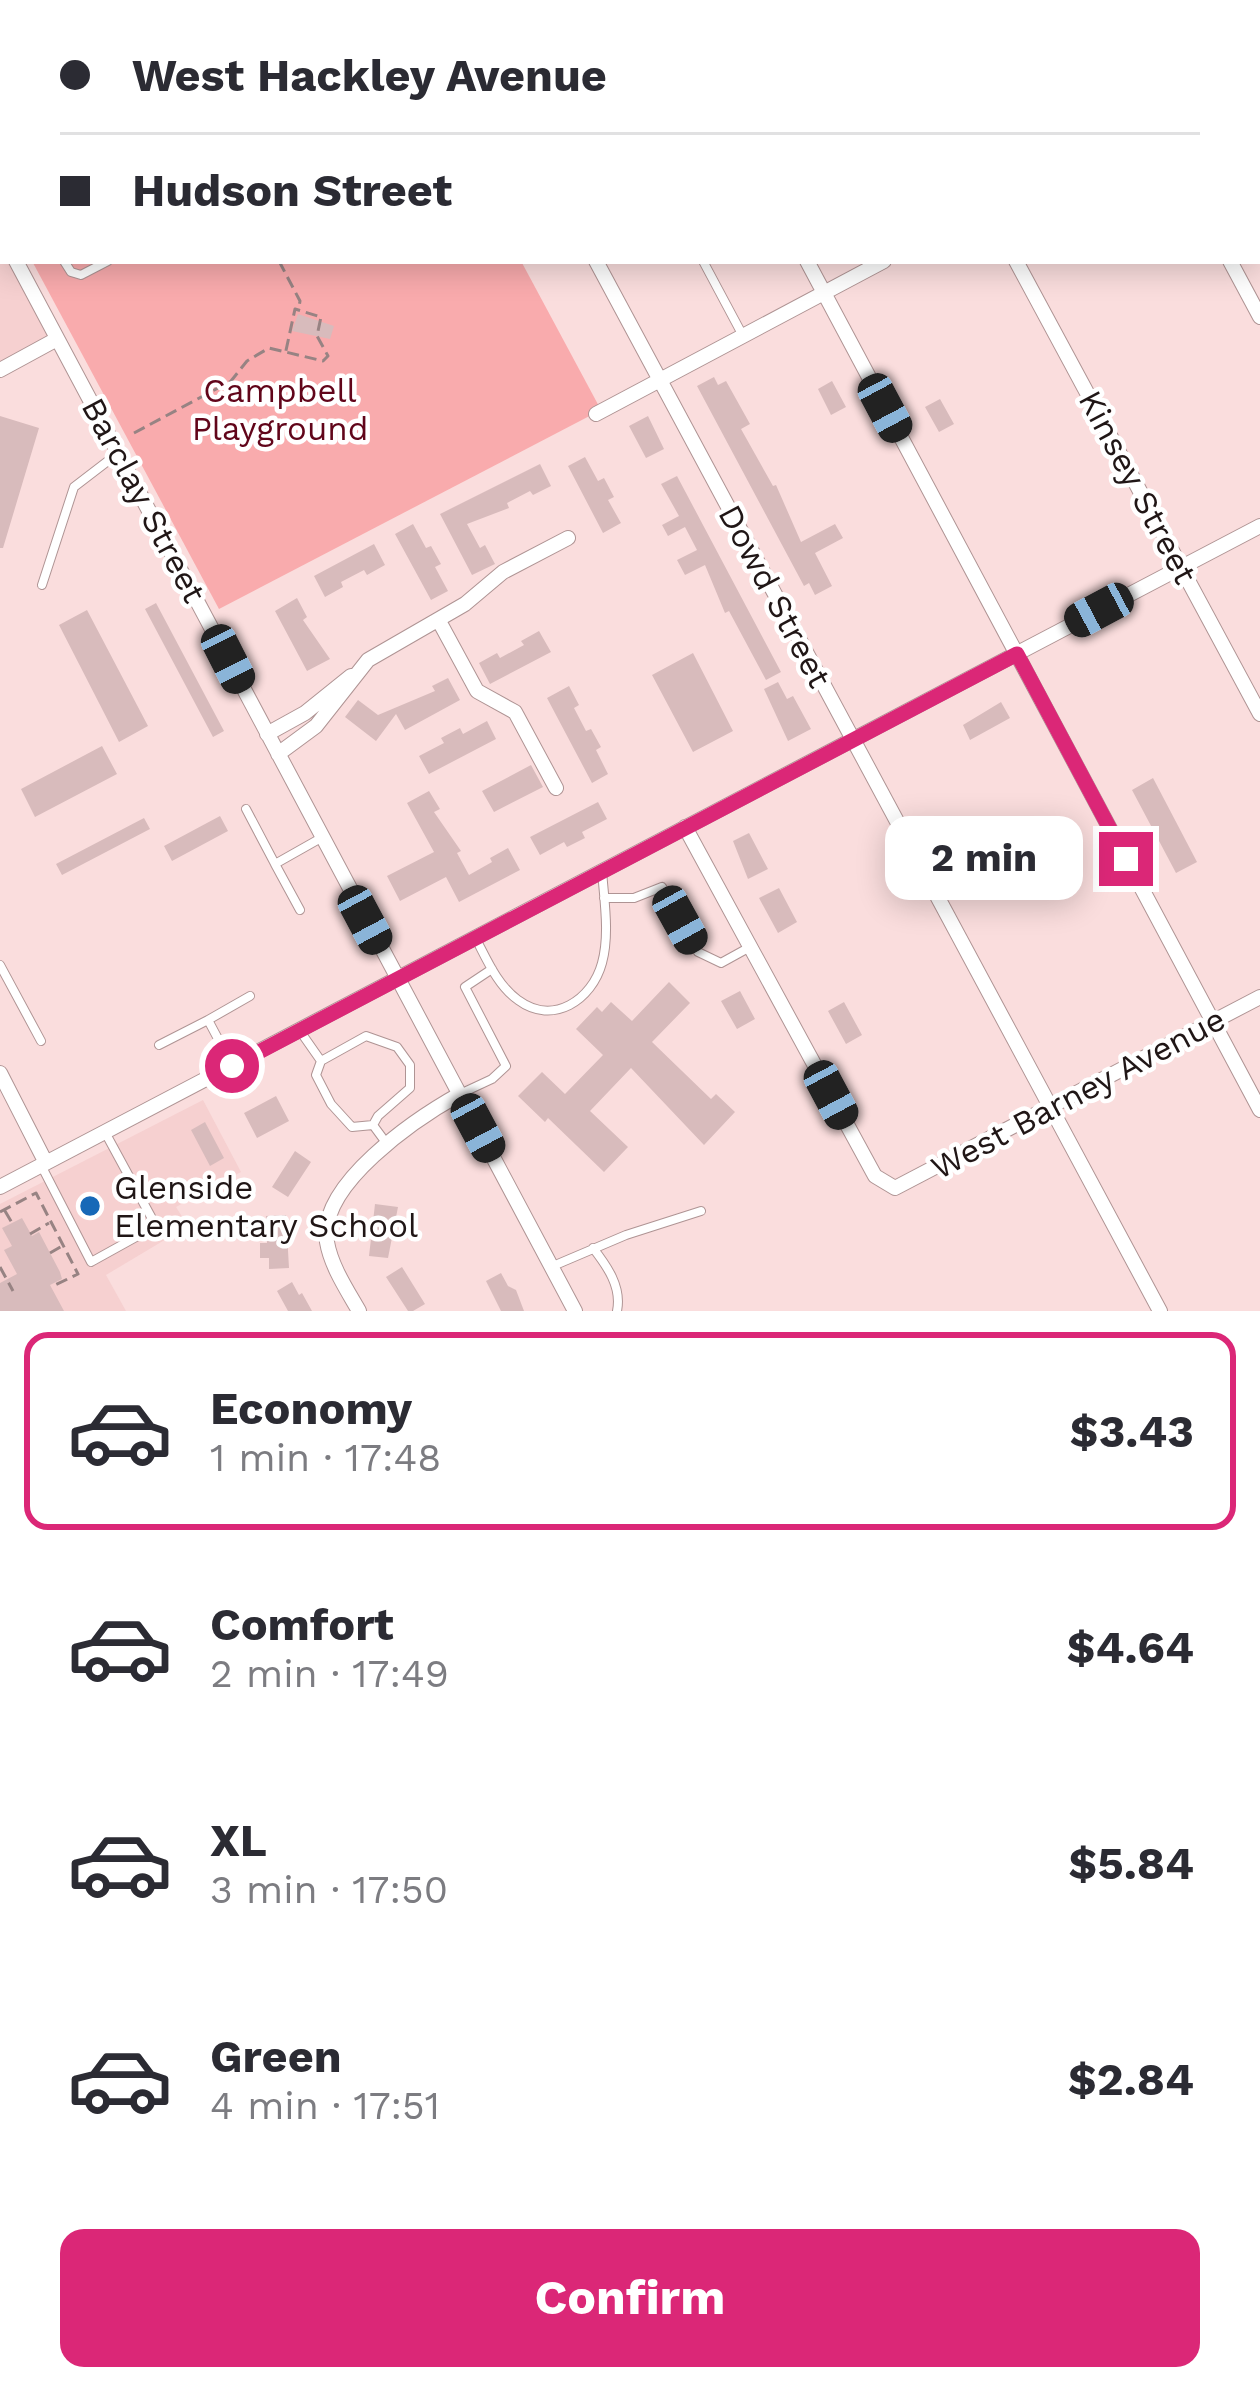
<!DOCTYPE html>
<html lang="en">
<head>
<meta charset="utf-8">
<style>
  :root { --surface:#fff; --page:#f2f2f3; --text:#2b2b33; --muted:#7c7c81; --line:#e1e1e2; --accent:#db2777 }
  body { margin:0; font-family:"Work Sans",sans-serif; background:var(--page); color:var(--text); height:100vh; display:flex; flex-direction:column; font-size:45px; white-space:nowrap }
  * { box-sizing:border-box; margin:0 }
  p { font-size:39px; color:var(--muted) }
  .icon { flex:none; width:66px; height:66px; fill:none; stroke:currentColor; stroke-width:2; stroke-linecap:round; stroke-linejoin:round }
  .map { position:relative; height:1311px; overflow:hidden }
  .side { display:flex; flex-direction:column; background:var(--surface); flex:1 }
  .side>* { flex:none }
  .guide { position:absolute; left:0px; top:0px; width:1260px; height:264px; box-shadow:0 6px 30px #0003; display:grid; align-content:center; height:264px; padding:0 60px; background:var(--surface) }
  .end { position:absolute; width:54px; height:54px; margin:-27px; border:15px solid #db2777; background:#fff; box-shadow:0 0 0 6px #fff }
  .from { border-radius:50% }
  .bubble { position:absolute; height:84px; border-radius:24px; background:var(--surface); box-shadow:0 6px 30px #0003; font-size:39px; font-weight:700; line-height:84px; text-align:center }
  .car { position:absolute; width:36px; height:72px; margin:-36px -18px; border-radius:15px; box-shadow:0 0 9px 3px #0007; background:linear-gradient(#222 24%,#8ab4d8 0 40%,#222 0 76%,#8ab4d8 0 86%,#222 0) }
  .guide b { display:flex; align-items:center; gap:42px; height:114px; font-size:45px }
  .guide b+b { border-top:3px solid var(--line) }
  .guide i { width:30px; height:30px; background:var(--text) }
  ul { padding:21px 0 0; list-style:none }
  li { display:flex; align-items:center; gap:36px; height:198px; margin:0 24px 18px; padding:0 36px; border:6px solid transparent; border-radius:24px }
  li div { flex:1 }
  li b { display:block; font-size:45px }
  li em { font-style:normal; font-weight:700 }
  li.on { border-color:var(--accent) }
  li>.icon { width:108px; height:108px; stroke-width:1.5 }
  .cta { display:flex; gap:24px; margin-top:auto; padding:24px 60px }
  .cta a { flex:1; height:138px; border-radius:24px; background:var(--accent); color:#fff; font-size:48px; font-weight:700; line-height:138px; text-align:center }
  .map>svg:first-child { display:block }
  .built { fill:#f6d0d0 }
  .green { fill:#f9abad }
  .building { fill:#d8bbbc }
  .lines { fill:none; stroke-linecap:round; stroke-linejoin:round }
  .service-casing { stroke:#af9494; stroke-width:10 }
  .minor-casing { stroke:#af9494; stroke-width:16 }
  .path { stroke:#978383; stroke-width:3; stroke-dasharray:12 6; stroke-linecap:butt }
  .service { stroke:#fff; stroke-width:8 }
  .minor { stroke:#fff; stroke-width:14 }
  .route { stroke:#db2777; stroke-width:15 }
  .poi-dot { fill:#1768b7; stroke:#fff; stroke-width:4.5 }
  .labels { text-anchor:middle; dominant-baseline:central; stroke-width:9; stroke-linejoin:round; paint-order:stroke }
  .park-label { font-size:33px; fill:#61051a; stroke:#fff }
  .street-label { font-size:33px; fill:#201616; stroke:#fff }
  .poi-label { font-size:33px; fill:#201616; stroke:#fff; text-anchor:start }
</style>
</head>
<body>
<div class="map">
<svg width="1260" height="1311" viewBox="0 0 1260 1311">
  <rect width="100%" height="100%" fill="#fadddd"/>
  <path class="built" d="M0 229 3 261H16L57 339 0 370Z
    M203 1100 241 1172 176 1207 188 1226 106 1275 126 1311H0V1204Z"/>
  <path class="green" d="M32 261H521L601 410 219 609Z"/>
  <path class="building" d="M298 314 334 326 330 339 292 331Z
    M714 377 718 385 726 381 750 424 741 429 773 486 776 485 801 542 835 524 843 538 815 553 832 586 815 595 809 583 804 586 697 386Z
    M832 381 846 407 831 415 818 389Z
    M940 399 954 424 939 432 925 407Z
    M0 416 39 428 3 548H0Z
    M648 416 664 449 646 458 629 426Z
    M585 457 598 481 604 478 614 497 608 500 621 523 603 533 568 466Z
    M540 464 551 486 533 495 530 491 507 503 509 508 467 524 480 548 485 545 495 564 472 575 440 514Z
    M677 476 781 672 766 680 729 611 725 613 705 565 685 575 677 560 697 550 685 527 668 536 662 525 679 516 661 484Z
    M413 524 426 548 431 546 441 564 435 567 448 591 431 600 395 534Z
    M374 544 385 565 367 575 364 570 341 582 343 587 325 597 314 576Z
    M297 598 307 617 303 620 330 659 307 671 275 611Z
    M156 603 224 731 213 737 145 609Z
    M87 610 148 726 119 742 59 625Z
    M539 631 551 652 490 684 479 663 497 653 500 658 524 645 521 641Z
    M693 653 733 731 693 752 652 675Z
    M448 678 460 700 405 730 396 714 376 741 345 717 358 700 378 715 435 691 432 686Z
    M778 682 787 699 793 696 811 729 788 741 764 689Z
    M569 686 579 705 574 708 586 731 591 729 601 747 596 750 608 774 592 783 547 698Z
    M1001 702 1010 718 970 740 963 725Z
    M487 721 496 739 429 774 419 756 444 743 441 738 460 728 463 734Z
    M102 746 117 774 35 817 21 789Z
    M531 765 543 787 494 812 482 791Z
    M1153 778 1197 862 1176 873 1132 790Z
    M429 791 440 809 434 812 461 851 457 853 469 875 492 862 490 858 508 848 520 870 459 902 446 877 400 901 387 876 434 852 407 803Z
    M598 802 607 819 582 832 585 838 567 847 564 842 540 855 530 837Z
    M220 816 228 831 172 861 164 846Z
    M144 818 150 829 62 875 56 864Z
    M749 833 768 869 748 879 733 841Z
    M779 888 797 922 778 933 759 898Z
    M669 982 690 1003 652 1042 711 1099 716 1094 735 1112 704 1145 631 1068 590 1111 628 1147 604 1172 548 1118 545 1122 518 1096 542 1072 565 1094 603 1055 576 1029 597 1007 602 1012 611 1002 632 1021Z
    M740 991 755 1019 737 1029 721 1001Z
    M844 1002 862 1035 846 1044 828 1011Z
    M276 1096 289 1121 257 1138 244 1113Z
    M205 1122 224 1158 210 1166 191 1130Z
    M295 1151 311 1162 288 1197 272 1187Z
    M375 1204 398 1207 388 1258 369 1256Z
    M286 1215 289 1268 269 1269V1258H260V1243H267L266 1216Z
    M22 1218 32 1236 39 1232 60 1272 62 1279 50 1285 64 1311H0V1283L17 1274 4 1250 12 1246 2 1228Z
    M402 1267 425 1304 413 1311H408L386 1277Z
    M501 1273 508 1286 516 1290 524 1311H501L486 1281Z
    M292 1282 299 1295 302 1293 312 1311H288L277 1291Z"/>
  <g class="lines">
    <g class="service-casing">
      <path id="service" d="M562 0 563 3
        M1197 0 1199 3
        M64 261 71 272 81 275 108 261
        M703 261 742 334
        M42 585 74 487 117 454
        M246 809 275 864 321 838
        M275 864 300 910
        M604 898H634L662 887 698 952 721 963 750 947
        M476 939C487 960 498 986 518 1000 553 1026 592 1000 602 963 610 934 604 900 602 870
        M0 965 41 1041
        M300 1031 321 1061 366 1036 397 1047 410 1065V1088L378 1116 373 1125 387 1144
        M159 1045 208 1020
        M321 1061 316 1075 331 1104 352 1127 373 1125
        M232 1065 208 1020 250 996
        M462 1093 492 1079 506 1066 465 987 492 969
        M42 1167 91 1262 156 1226 106 1134
        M593 1248C607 1266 622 1287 617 1311
        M553 1266 626 1235 701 1211"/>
    </g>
    <g class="minor-casing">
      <path id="minor" d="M23 0 25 3
        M252 0 254 3
        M458 0 459 3
        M668 0 670 3
        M878 0 880 3
        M1091 0 1093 3
        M494 3 499 0
        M1257 63 1260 62
        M0 230 3 236
        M16 261 575 1311
        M596 261 1160 1311
        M807 261 1260 1110
        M1016 261 1260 714
        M1230 261 1260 317
        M0 370 57 339
        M596 414 884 261
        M439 621 477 691 515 712 556 788
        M267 734 305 713 351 676
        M278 754 316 726 368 660 465 604 503 572 568 538
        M685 827 875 1176 895 1188 1260 997
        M0 1073 46 1163
        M0 1187 1260 526
        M359 1311C347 1290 331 1266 327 1242 317 1185 417 1118 460 1094"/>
    </g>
    <path class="path" d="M279 261 300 301 299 307
      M134 433 231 381 247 361 269 348 323 361 328 356 317 336 321 317 295 309 285 355
      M5 1211 12 1223
      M0 1212 36 1193 78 1274 51 1287
      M30 1234 49 1223
      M50 1253 62 1246
      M0 1267 13 1291"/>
    <use href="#service" class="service"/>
    <use href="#minor" class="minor"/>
  </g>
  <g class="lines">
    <path class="route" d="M232 1066 1017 654 1126 859"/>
  </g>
  <circle class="poi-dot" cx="90" cy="1206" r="12"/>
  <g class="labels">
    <g class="park-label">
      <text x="280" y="390">Campbell<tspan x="280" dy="38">Playground</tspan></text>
    </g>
    <g class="street-label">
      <text transform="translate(1138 487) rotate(62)">Kinsey Street</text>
      <text transform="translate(144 500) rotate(62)">Barclay Street</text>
      <text transform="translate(775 596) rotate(62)">Dowd Street</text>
      <text transform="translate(1078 1093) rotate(-28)">West Barney Avenue</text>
    </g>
    <g class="poi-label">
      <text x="114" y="1187">Glenside<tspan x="114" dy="38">Elementary School</tspan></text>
    </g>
  </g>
</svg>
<i class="end from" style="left:232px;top:1066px"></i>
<i class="end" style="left:1126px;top:859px"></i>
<div class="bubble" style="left:885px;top:816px;width:198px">2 min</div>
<i class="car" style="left:885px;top:408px;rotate:152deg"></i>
<i class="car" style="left:1099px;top:610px;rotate:242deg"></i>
<i class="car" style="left:228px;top:659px;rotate:153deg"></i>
<i class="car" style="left:365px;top:920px;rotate:152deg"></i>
<i class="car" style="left:680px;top:920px;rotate:151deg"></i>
<i class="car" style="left:831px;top:1095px;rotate:152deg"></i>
<i class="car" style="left:478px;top:1128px;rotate:152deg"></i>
<div class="guide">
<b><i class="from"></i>West Hackley Avenue</b>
<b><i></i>Hudson Street</b>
</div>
</div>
<section class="side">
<ul>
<li class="on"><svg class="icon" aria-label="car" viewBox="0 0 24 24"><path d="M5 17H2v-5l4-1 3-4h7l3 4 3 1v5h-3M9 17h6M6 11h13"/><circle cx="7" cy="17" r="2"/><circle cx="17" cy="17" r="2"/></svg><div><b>Economy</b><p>1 min · 17:48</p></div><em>$3.43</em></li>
<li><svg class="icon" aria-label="car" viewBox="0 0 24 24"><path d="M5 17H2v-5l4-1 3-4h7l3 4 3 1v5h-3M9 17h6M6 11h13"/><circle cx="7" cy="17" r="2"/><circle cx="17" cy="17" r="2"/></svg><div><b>Comfort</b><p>2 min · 17:49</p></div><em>$4.64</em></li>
<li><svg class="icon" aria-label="car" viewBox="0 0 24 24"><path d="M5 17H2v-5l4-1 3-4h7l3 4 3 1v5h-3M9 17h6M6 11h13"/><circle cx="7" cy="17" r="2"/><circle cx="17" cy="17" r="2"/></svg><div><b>XL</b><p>3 min · 17:50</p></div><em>$5.84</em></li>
<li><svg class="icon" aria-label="car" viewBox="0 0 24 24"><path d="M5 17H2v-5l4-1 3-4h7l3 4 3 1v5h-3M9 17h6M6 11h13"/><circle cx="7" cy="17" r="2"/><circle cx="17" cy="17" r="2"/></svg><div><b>Green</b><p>4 min · 17:51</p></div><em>$2.84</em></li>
</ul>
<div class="cta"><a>Confirm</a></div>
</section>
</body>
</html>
